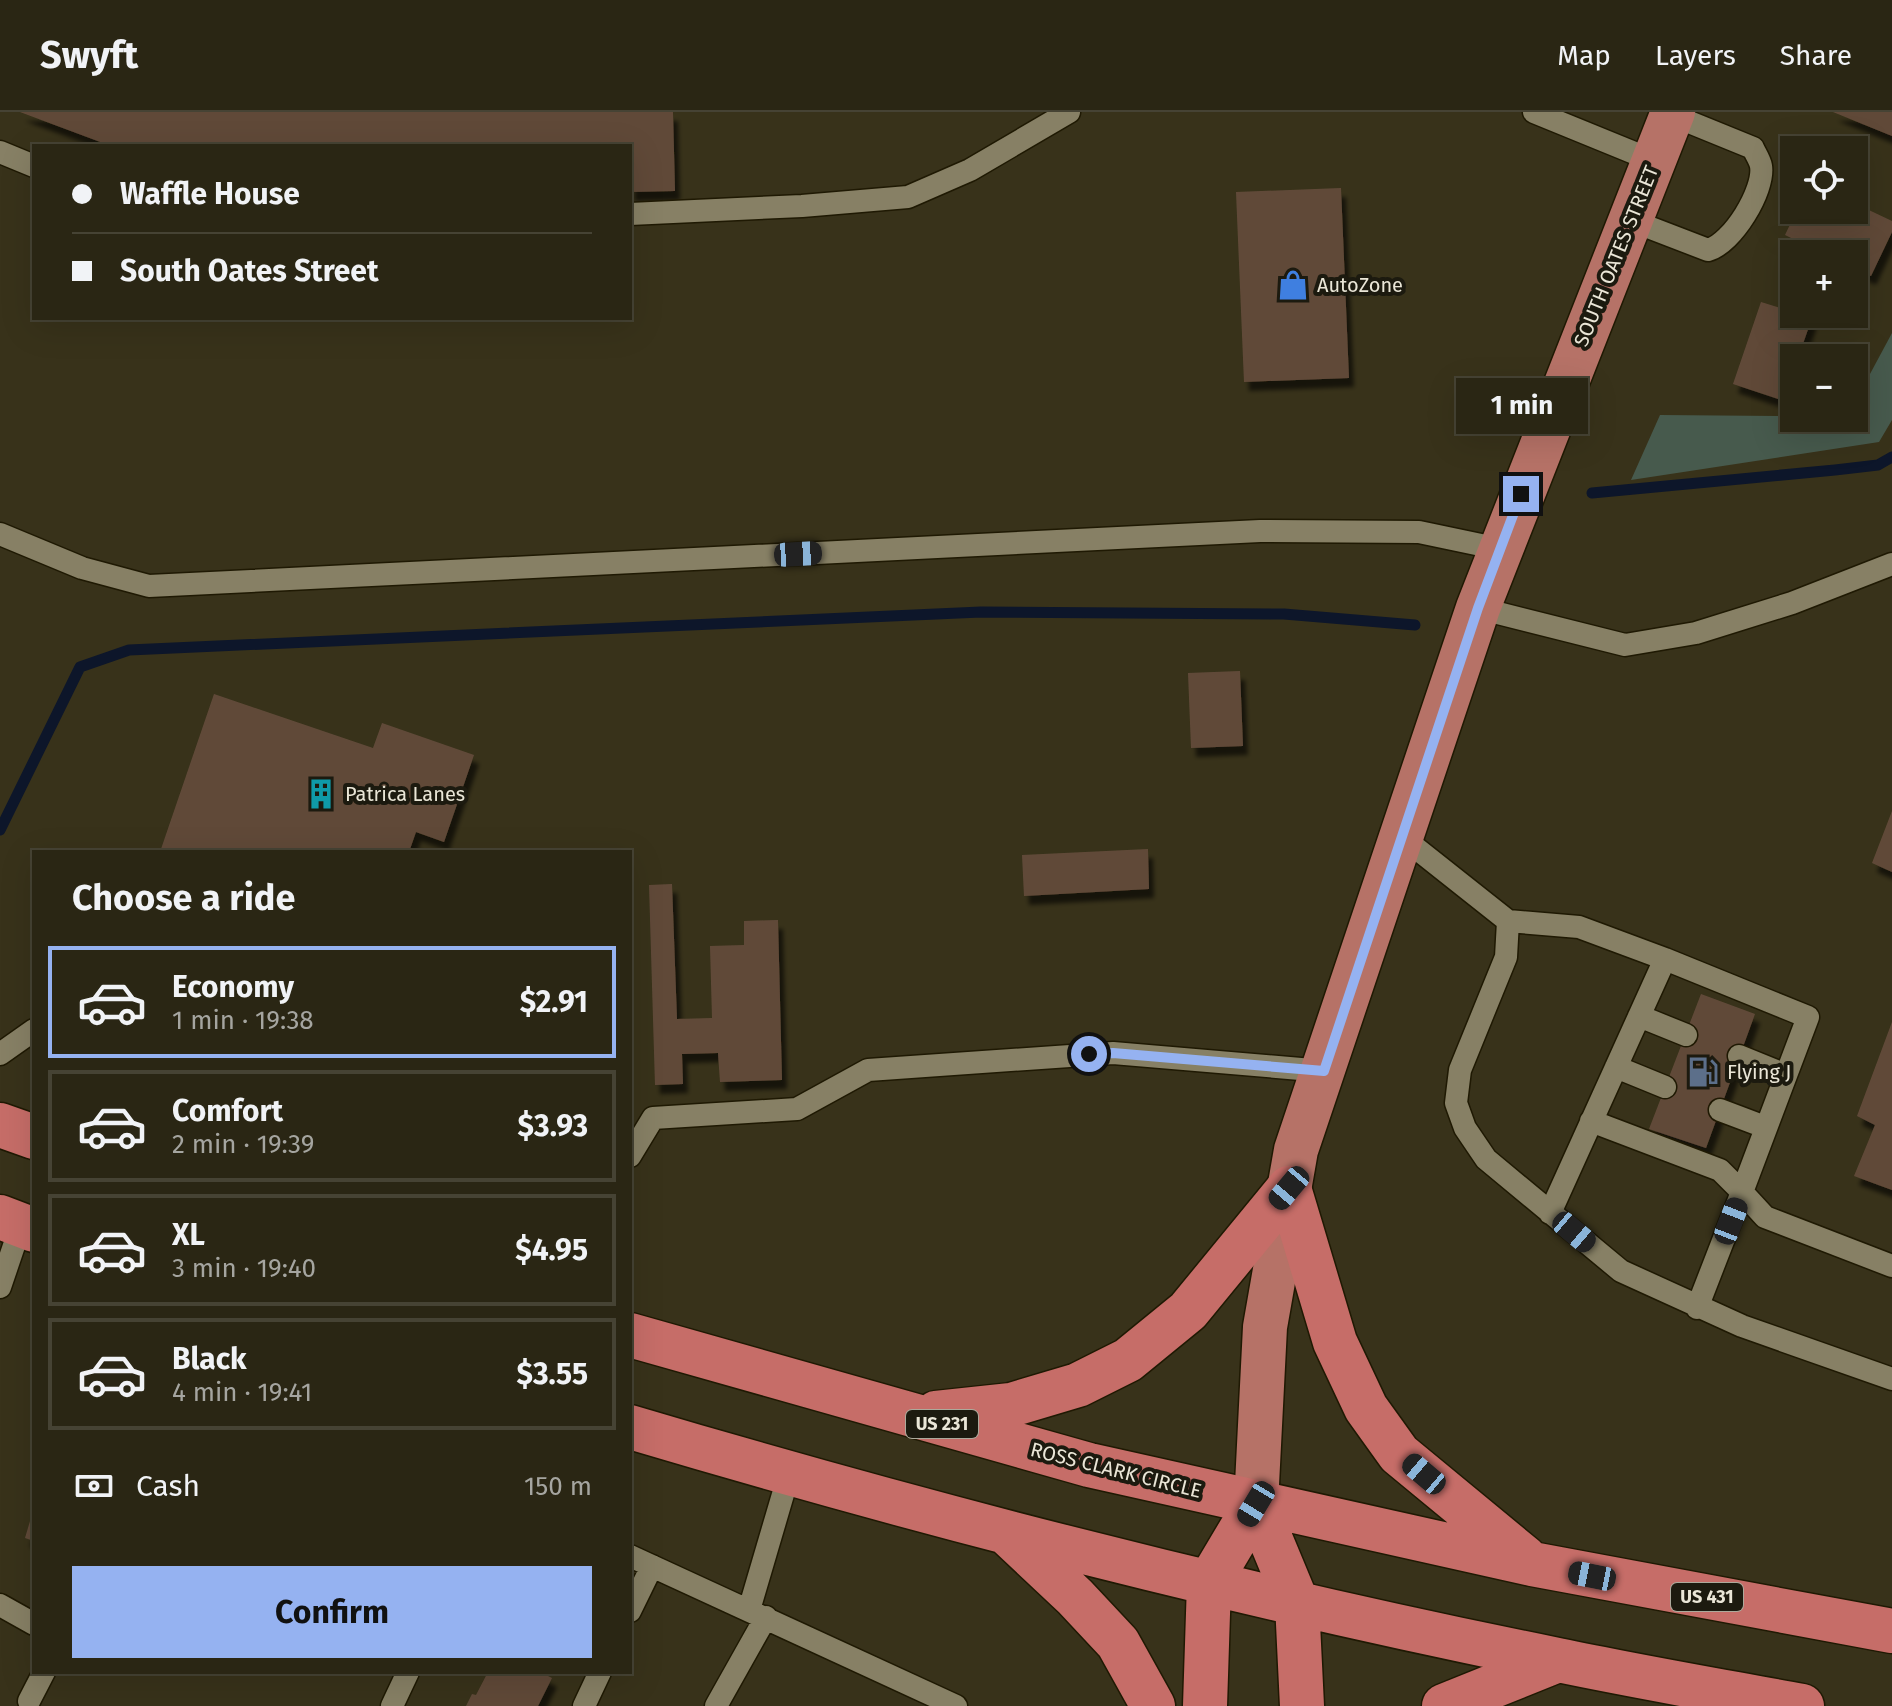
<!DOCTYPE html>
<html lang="en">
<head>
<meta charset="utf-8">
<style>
  :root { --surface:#2a2614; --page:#363222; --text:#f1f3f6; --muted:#a5a5a0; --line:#464334; --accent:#95b2f1 }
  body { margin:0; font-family:"Fira Sans",sans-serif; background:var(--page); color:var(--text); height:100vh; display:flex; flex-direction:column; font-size:30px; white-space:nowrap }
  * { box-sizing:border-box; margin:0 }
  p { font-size:26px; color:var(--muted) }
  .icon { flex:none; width:44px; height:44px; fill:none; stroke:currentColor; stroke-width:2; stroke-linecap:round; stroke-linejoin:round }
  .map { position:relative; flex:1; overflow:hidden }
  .panel { position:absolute; left:32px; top:738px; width:600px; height:824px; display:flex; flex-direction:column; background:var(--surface); border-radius:0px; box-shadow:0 8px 32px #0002,0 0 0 2px var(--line) }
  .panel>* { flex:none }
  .banner { position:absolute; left:32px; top:32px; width:600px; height:176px; border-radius:0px; box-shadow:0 8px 32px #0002,0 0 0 2px var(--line); display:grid; align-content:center; height:176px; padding:0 40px; background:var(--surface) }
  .controls { position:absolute; left:1780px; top:24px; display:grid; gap:16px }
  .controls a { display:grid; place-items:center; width:88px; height:88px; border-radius:0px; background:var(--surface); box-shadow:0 8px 32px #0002,0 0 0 2px var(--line); font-size:40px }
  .end { position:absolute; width:36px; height:36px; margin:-18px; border:10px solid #95b2f1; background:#111; box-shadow:0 0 0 4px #111 }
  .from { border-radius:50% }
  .bubble { position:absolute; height:56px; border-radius:0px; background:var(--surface); box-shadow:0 8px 32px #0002,0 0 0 2px var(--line); font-size:26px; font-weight:700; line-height:56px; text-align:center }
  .car { position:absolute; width:24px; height:48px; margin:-24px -12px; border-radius:10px; box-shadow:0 0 6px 2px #0007; background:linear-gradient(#222 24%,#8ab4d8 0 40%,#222 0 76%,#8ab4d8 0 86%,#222 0) }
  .banner b { display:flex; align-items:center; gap:28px; height:76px; font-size:30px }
  .banner b+b { border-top:2px solid var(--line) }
  .banner i { width:20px; height:20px; background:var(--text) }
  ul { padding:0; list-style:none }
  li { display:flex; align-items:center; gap:24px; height:112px; margin:0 16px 12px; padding:0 24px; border:4px solid var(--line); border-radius:0px }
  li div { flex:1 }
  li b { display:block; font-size:30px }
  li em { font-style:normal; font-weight:700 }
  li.current { border-color:var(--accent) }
  li>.icon { width:72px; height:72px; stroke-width:1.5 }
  h2 { padding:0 40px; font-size:36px; line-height:96px }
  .pay { display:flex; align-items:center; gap:20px; height:88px; padding:0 40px; font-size:30px }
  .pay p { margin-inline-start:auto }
  .primary-button { display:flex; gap:16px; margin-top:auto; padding:16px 40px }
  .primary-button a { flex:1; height:92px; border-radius:0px; background:var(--accent); color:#111; font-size:32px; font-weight:700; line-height:92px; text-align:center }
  header { display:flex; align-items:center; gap:48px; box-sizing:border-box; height:112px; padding:0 40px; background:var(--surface); border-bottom:2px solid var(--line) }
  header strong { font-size:38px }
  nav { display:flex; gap:44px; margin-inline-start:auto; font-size:28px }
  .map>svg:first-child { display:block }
  .green { fill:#475a4d }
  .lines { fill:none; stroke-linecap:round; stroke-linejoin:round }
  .stream { stroke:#0d162a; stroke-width:11 }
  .building { fill:#614a39; filter:url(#shadow) }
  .service-casing { stroke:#1f1903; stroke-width:25 }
  .primary-casing { stroke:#1f1903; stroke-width:47 }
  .trunk-casing { stroke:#1f1903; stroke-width:47 }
  .service { stroke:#878065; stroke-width:22 }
  .primary { stroke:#b67267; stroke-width:44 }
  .trunk { stroke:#c66d68; stroke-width:44 }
  .route { stroke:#95b2f1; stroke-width:10 }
  .labels { text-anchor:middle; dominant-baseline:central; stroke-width:8; stroke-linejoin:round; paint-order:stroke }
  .shield { fill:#1c1a0f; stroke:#aca99b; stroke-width:2 }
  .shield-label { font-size:18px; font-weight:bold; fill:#eae6d7 }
  .street-label { font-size:20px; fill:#eae6d7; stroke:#1c1a0f }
  .poi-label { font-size:20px; fill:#eae6d7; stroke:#1c1a0f; text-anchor:start }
</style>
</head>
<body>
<header>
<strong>Swyft</strong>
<nav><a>Map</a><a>Layers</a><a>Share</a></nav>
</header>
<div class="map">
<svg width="1892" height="1594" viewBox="0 0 1892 1594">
  <defs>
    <filter id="shadow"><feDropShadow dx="5" dy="9" stdDeviation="2" flood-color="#0009"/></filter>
  </defs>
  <rect width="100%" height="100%" fill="#38321a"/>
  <path class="green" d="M1892 221V308L1879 330 1631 368 1660 303 1778 304 1794 298V306H1854V278L1863 275Z"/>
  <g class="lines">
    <path class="stream" d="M1592 381 1835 358 1878 353 1892 345
      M0 718 80 555 129 538 981 500 1284 502 1415 513"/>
  </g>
  <path class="building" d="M20 0H673L675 79 630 80V34H111Z
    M1833 0H1892V24Z
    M1341 76 1349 266 1244 270 1236 80Z
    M1854 91 1892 109V120L1871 164 1854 156V142H1824L1785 123 1797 98H1854Z
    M1761 190 1812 206 1798 246H1794V259L1784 289 1733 272Z
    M1240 559 1243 634 1191 636 1188 561Z
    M214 582 373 636 382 611 474 643 444 730 416 720 409 740H160Z
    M1892 699V760L1872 751Z
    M1148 737 1149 777 1024 784 1022 743Z
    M672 772 677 907 712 906 710 834 744 833V809L778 808 782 968 720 970 718 941 682 942 683 972 655 973 649 773Z
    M1701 882 1755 902 1706 1036 1649 1017Z
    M1892 910V1078L1854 1064 1875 1013 1857 1004Z
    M33 1399H34V1429L25 1426Z
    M488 1560H540L552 1566 538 1594H466L472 1582 476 1583Z"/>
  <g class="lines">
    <g class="service-casing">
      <path id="service" d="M1534 0 1654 49
        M0 40 34 54
        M630 102 802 94 908 85 970 58 1069 0
        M1630 108 1708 138C1732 132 1765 78 1761 54 1760 48 1755 41 1753 36L1672 3
        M0 422 82 456 149 474 1260 419 1419 420 1500 437
        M1478 496 1625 533 1696 521 1792 491 1892 452
        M1402 725 1508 809 1506 845 1460 958 1456 991 1465 1016 1486 1047 1621 1159 1742 1214 1892 1267
        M1508 809 1579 815 1665 847
        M1639 904 1686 923
        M0 942 34 918
        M1739 944 1786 963
        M1616 955 1665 975
        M1720 998 1765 1015
        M630 1044 653 1006 797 997 868 958 1113 941 1324 959
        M1550 1101 1665 847 1808 905 1742 1080 1720 1058 1591 1009
        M0 1175 21 1113
        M1697 1196 1742 1080 1765 1105 1892 1154
        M630 1444 956 1594
        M0 1493 34 1512
        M749 1498 789 1362
        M630 1499 652 1454
        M29 1589 44 1560
        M392 1594 408 1560
        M584 1594 600 1560
        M716 1594 766 1505"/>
    </g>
    <g class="primary-casing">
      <path id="primary" d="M1256 1392 1265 1215 1296 1038 1478 496 1673 0"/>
    </g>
    <g class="trunk-casing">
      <path id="trunk" d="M0 1013 34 1025
        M1289 1076 1335 1230 1366 1296 1399 1342 1525 1446
        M0 1105 34 1118
        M630 1223 1089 1353 1532 1452 1892 1519
        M936 1301 1011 1293 1078 1273 1128 1248 1188 1199 1289 1076
        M630 1315C936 1406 1246 1485 1558 1548 1639 1565 1721 1579 1802 1594
        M1256 1392 1297 1491 1302 1594
        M1008 1422 1075 1485 1118 1531 1153 1594
        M1205 1594 1209 1471 1256 1392
        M1444 1594 1558 1548"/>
    </g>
    <use href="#service" class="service"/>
    <use href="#primary" class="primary"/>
    <use href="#trunk" class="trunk"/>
  </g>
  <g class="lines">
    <path class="route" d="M1089 942 1113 941 1324 959 1478 496 1521 382"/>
  </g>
  <defs>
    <g id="shop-bare" transform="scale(2.4)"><path d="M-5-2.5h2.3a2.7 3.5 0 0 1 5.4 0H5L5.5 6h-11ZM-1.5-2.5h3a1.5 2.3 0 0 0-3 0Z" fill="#3f7fe0" stroke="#1c1a0f" stroke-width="2.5" paint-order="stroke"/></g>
    <g id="building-bare" transform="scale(2.4)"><path d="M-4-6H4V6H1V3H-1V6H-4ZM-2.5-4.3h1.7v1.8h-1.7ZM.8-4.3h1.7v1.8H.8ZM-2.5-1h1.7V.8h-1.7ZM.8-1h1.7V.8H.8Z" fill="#0f9aa8" stroke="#1c1a0f" stroke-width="2.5" paint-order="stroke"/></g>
    <g id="fuel-bare" transform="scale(2.4)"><path d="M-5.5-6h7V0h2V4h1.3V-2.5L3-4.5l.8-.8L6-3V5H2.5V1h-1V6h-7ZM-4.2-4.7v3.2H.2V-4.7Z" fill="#5c6f8a" stroke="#1c1a0f" stroke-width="2.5" paint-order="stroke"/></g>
  </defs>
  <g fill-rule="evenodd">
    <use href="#shop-bare" x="1293" y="173"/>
    <use href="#building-bare" x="321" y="682"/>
    <use href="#fuel-bare" x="1703" y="960"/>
  </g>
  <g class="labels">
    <g class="shield">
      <rect x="906" y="1298" width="72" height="28" rx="6"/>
      <rect x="1671" y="1471" width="72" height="28" rx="6"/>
    </g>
    <g class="shield-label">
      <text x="942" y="1312">US 231</text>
      <text x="1707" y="1485">US 431</text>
    </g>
    <g class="street-label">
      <text transform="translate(1616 144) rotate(-68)">SOUTH OATES STREET</text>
      <text transform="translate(1116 1358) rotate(14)">ROSS CLARK CIRCLE</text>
    </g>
    <g class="poi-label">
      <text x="1317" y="173">AutoZone</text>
      <text x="345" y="682">Patrica Lanes</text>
      <text x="1727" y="960">Flying J</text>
    </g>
  </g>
</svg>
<div class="controls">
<a><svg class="icon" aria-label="locate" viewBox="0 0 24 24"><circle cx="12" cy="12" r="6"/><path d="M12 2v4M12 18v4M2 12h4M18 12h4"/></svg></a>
<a>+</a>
<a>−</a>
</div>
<i class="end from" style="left:1089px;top:942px"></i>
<i class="end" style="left:1521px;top:382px"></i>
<div class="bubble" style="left:1456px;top:266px;width:132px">1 min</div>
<i class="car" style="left:798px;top:442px;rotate:87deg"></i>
<i class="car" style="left:1289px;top:1076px;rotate:220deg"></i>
<i class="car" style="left:1731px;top:1109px;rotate:21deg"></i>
<i class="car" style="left:1574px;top:1120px;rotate:130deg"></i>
<i class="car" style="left:1424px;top:1362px;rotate:310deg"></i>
<i class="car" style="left:1256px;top:1392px;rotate:211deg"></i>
<i class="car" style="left:1592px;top:1464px;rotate:281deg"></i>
<div class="banner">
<b><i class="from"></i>Waffle House</b>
<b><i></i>South Oates Street</b>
</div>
<section class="panel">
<h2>Choose a ride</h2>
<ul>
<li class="current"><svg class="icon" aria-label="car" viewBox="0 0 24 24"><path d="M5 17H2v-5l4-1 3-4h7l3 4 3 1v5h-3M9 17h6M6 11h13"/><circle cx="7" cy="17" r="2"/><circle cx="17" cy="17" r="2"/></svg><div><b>Economy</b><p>1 min · 19:38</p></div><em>$2.91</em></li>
<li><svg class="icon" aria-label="car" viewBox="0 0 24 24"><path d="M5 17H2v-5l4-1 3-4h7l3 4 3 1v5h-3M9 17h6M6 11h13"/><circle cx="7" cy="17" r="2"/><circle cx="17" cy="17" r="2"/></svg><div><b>Comfort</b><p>2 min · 19:39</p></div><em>$3.93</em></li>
<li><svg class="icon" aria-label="car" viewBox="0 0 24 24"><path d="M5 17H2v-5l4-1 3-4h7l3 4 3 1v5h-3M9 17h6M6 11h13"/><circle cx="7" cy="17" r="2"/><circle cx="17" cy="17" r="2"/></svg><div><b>XL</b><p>3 min · 19:40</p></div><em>$4.95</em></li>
<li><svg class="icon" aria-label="car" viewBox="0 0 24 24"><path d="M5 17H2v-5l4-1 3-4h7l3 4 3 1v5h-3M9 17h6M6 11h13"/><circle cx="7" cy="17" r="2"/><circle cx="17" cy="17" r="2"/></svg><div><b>Black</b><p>4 min · 19:41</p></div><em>$3.55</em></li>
</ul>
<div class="pay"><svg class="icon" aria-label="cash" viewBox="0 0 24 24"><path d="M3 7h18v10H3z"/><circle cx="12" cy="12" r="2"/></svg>Cash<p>150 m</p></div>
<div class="primary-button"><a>Confirm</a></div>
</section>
</div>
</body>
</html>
